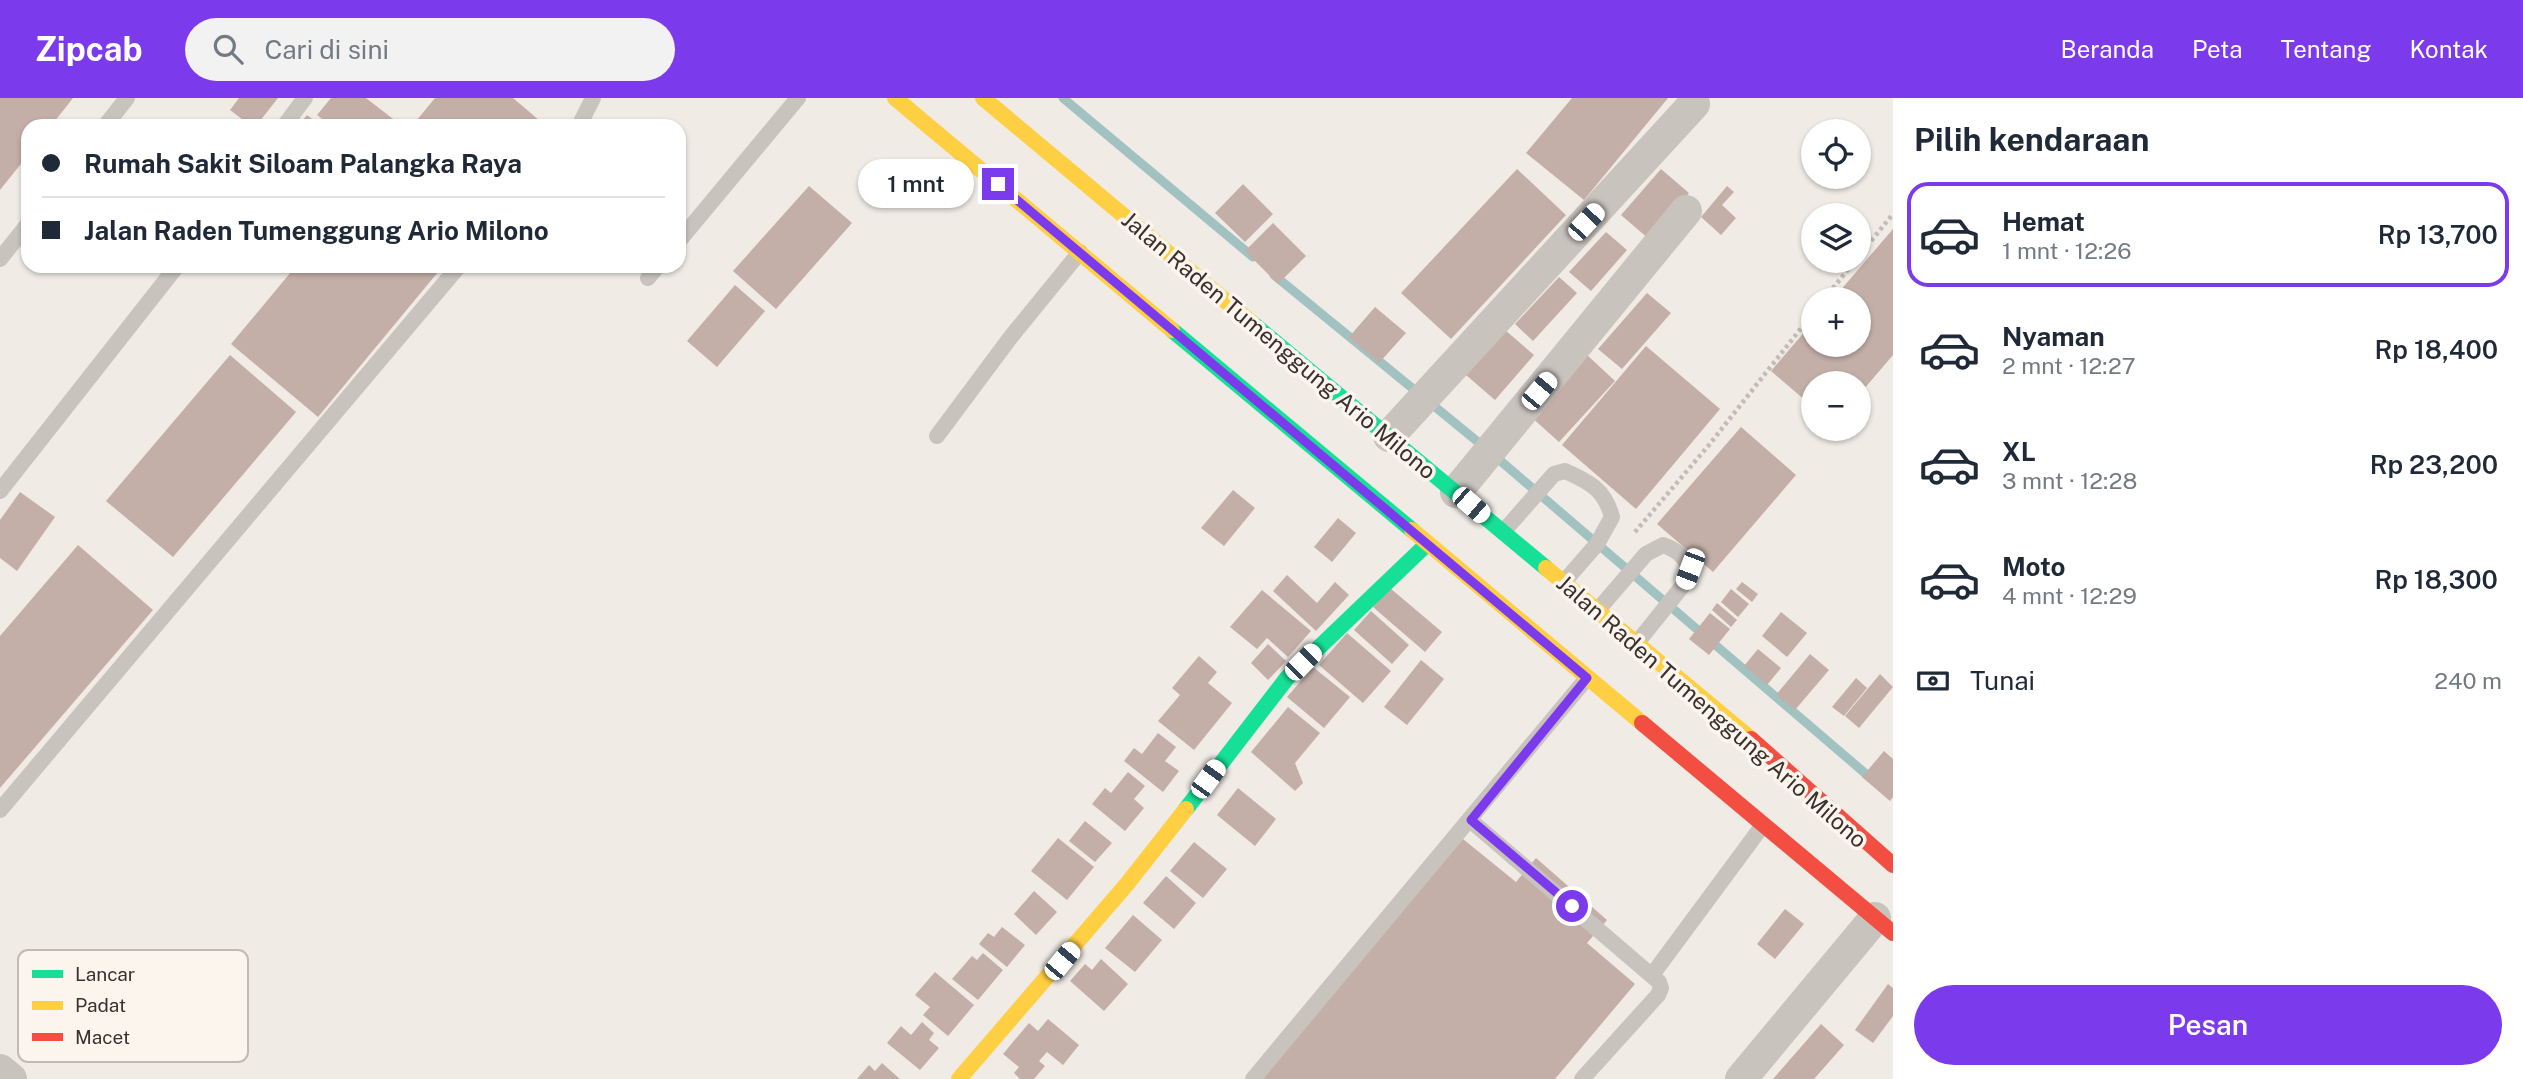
<!DOCTYPE html>
<html lang="id">
<head>
<meta charset="utf-8">
<style>
  :root { --surface:#fff; --page:#f2f2f3; --text:#1f2937; --muted:#747a83; --line:#e0e1e3; --accent:#7c3aed }
  body { margin:0; font-family:"Public Sans",sans-serif; background:var(--page); color:var(--text); height:100vh; display:flex; flex-direction:column; font-size:26px; white-space:nowrap }
  * { box-sizing:border-box; margin:0 }
  p { font-size:23px; color:var(--muted) }
  .icon { flex:none; width:38px; height:38px; fill:none; stroke:currentColor; stroke-width:2; stroke-linecap:round; stroke-linejoin:round }
  .map { position:relative; flex:1; overflow:hidden }
  .drawer { display:flex; flex-direction:column; background:var(--surface); width:630px }
  .drawer>* { flex:none }
  .top-card { position:absolute; left:21px; top:21px; width:665px; height:154px; border-radius:21px; box-shadow:0 2px 5px #0004; display:grid; align-content:center; height:154px; padding:0 21px; background:var(--surface) }
  .tools { position:absolute; left:1801px; top:21px; display:grid; gap:14px }
  .tools a { display:grid; place-items:center; width:70px; height:70px; border-radius:50%; background:var(--surface); box-shadow:0 2px 5px #0004; font-size:35px }
  .end { position:absolute; width:32px; height:32px; margin:-16px; border:9px solid #7c3aed; background:#fff; box-shadow:0 0 0 4px #fff }
  .from { border-radius:50% }
  .bubble { position:absolute; height:49px; border-radius:24px; background:var(--surface); box-shadow:0 2px 5px #0004; font-size:23px; font-weight:600; line-height:49px; text-align:center }
  .car { position:absolute; width:21px; height:42px; margin:-21px -10px; border-radius:9px; box-shadow:0 0 5px 2px #0007; background:linear-gradient(#fff 24%,#345 0 40%,#fff 0 76%,#345 0 86%,#fff 0) }
  .top-card b { display:flex; align-items:center; gap:24px; height:66px; font-size:26px }
  .top-card b+b { border-top:2px solid var(--line) }
  .top-card i { width:18px; height:18px; background:var(--text) }
  ul { padding:0; list-style:none }
  li { display:flex; align-items:center; gap:21px; height:105px; margin:0 14px 10px; padding:0 7px; border:4px solid transparent; border-radius:21px }
  li div { flex:1 }
  li b { display:block; font-size:26px }
  li em { font-style:normal; font-weight:600 }
  li.on { border-color:var(--accent) }
  li>.icon { width:63px; height:63px; stroke-width:1.5 }
  h2 { padding:0 21px; font-size:32px; line-height:84px }
  .pay { display:flex; align-items:center; gap:18px; height:77px; padding:0 21px; font-size:26px }
  .pay p { margin-inline-start:auto }
  .primary-button { display:flex; gap:14px; margin-top:auto; padding:14px 21px }
  .primary-button a { flex:1; height:80px; border-radius:42px; background:var(--accent); color:#fff; font-size:28px; font-weight:600; line-height:80px; text-align:center }
  header { display:flex; align-items:center; gap:42px; box-sizing:border-box; height:98px; padding:0 35px; background:var(--accent); color:#fff }
  header strong { font-size:33px }
  nav { display:flex; gap:38px; margin-inline-start:auto; font-size:24px }
  .search { width:490px; height:63px; background:var(--page); display:flex; align-items:center; gap:18px; box-sizing:border-box; padding:0 24px; border-radius:38px; color:var(--muted); font-size:26px }
  main { display:flex; flex:1; min-height:0 }
  .map>svg:first-child { display:block }
  .lines { fill:none; stroke-linecap:round; stroke-linejoin:round }
  .stream { stroke:#a1c2c1; stroke-width:9 }
  .building { fill:#c3afa7 }
  .path { stroke:#c2bbb6; stroke-width:4.5; stroke-dasharray:3.5 3.5; stroke-linecap:butt }
  .lane { stroke:#c9c3be; stroke-width:16 }
  .street { stroke:#c9c3be; stroke-width:32 }
  .fast { stroke:#16e098; stroke-width:16 }
  .slow { stroke:#ffcf43; stroke-width:16 }
  .jam { stroke:#f24e42; stroke-width:16 }
  .route { stroke:#7c3aed; stroke-width:9 }
  .labels { text-anchor:middle; dominant-baseline:central; stroke-width:7; stroke-linejoin:round; paint-order:stroke }
  .street-label { font-size:23px; fill:#3b302b; stroke:#fbf5ee }
  .key { fill:#fbf5ee; stroke:#c1bab4; stroke-width:2 }
  .key-label { font-size:19px; fill:#3b302b }
</style>
</head>
<body>
<header>
<strong>Zipcab</strong>
<div class="search"><svg class="icon" aria-label="search" viewBox="0 0 24 24"><circle cx="10" cy="10" r="6"/><path d="M15 15l6 6"/></svg>Cari di sini</div>
<nav><a>Beranda</a><a>Peta</a><a>Tentang</a><a>Kontak</a></nav>
</header>
<main>
<div class="map">
<svg width="1893" height="981" viewBox="0 0 1893 981">
  <rect width="100%" height="100%" fill="#f0ebe5"/>
  <g class="lines">
    <path class="stream" d="M1063 0 1253 159
      M1274 177 1489 353 1873 682"/>
  </g>
  <path class="building" d="M0 0H73L51 28H28V57L0 92Z
    M239 0H278L256 28H251L230 12Z
    M331 0H366L397 24 394 28H331L317 17Z
    M435 0H513L546 28H412Z
    M1572 0H1668L1584 102 1526 55Z
    M307 17 321 28H298Z
    M1517 71 1566 117 1451 241 1401 195Z
    M1661 71 1689 95 1649 141 1621 117Z
    M1243 86 1273 116 1245 144 1215 115Z
    M809 88 852 125 776 211 733 173Z
    M1727 88 1734 94 1722 107 1736 120 1721 137 1701 119Z
    M1273 125 1306 158 1278 186 1245 153Z
    M1893 131V257L1858 298V285H1813V309L1771 273 1813 224V247H1858V201H1833Z
    M1606 134 1627 152 1591 193 1569 174Z
    M296 168H443L318 319 231 246Z
    M1559 179 1577 195 1533 243 1515 226Z
    M735 187 765 213 717 269 687 243Z
    M1647 195 1671 215 1622 271 1598 251Z
    M1375 209 1406 235 1379 265 1349 239Z
    M1505 232 1534 257 1495 302 1466 277Z
    M1646 248 1720 311 1636 411 1562 347Z
    M1586 256 1615 283 1559 344 1530 318Z
    M230 257 296 314 173 459 106 403Z
    M1741 329 1796 377 1713 474 1657 426Z
    M1233 392 1255 410 1224 448 1201 430Z
    M20 394 55 419 17 473 0 460V422Z
    M1338 420 1356 435 1332 464 1314 449Z
    M78 447 153 512 0 690V538Z
    M1287 477 1317 505 1335 484 1349 497 1316 533 1273 493Z
    M1742 484 1758 496 1752 504 1736 491Z
    M1390 490 1442 534 1425 554 1373 509Z
    M1731 491 1749 506 1738 519 1721 504Z
    M1262 492 1311 533 1288 559 1267 540 1257 551 1230 529Z
    M1717 505 1737 522 1731 529 1712 512Z
    M1371 513 1409 547 1392 566 1354 532Z
    M1781 514 1807 535 1787 559 1762 538Z
    M1710 515 1730 531 1709 557 1689 541Z
    M1347 535 1391 573 1363 605 1319 567Z
    M1268 546 1286 563 1268 582 1251 565Z
    M1758 551 1781 570 1767 587 1744 568Z
    M1810 556 1829 572 1795 612 1776 597Z
    M1199 558 1217 574 1208 585 1232 605 1194 652 1158 623 1180 597 1172 590Z
    M1421 562 1444 581 1407 627 1384 609Z
    M1313 569 1350 599 1324 630 1287 599Z
    M1880 576 1893 589 1859 630 1845 618Z
    M1856 580 1867 590 1844 618 1832 609Z
    M1288 609 1320 635 1295 665 1303 685 1295 693 1251 654Z
    M1158 635 1176 649 1165 663 1179 673 1163 694 1124 663 1134 650 1142 656Z
    M1884 653 1893 661V699L1890 703 1862 679Z
    M1128 674 1145 688 1134 701 1144 710 1125 733 1092 706 1105 690 1111 695Z
    M1238 690 1276 721 1255 748 1217 717Z
    M1085 723 1112 745 1095 764 1069 743Z
    M1058 740 1094 769 1067 802 1031 773Z
    M1463 741 1516 784 1536 760 1607 822 1587 845 1635 886 1555 981H1261Z
    M1194 744 1227 771 1203 800 1170 773Z
    M1166 778 1196 805 1174 831 1143 805Z
    M1034 793 1057 814 1036 837 1014 816Z
    M1785 811 1804 826 1775 861 1757 846Z
    M1133 817 1162 842 1135 874 1105 850Z
    M1002 829 1025 847 1007 869 979 846 988 835 994 839Z
    M983 855 1003 872 978 902 952 881 972 858 977 862Z
    M1101 861 1128 886 1104 913 1070 883 1085 866 1092 872Z
    M935 874 974 907 948 938 923 917 930 909 915 897Z
    M1888 886 1893 890V918L1873 945 1855 932Z
    M1048 921 1079 947 1063 967 1047 954 1039 963 1045 968 1034 981H1020L1014 975 1019 969 1003 956 1029 925 1038 933Z
    M922 924 934 935 929 942 939 950 920 972 887 945 901 928 911 937Z
    M1821 926 1844 947 1814 981H1773Z
    M882 965 900 981H857L869 967 875 973Z"/>
  <g class="lines">
    <path class="path" d="M1858 159 1893 116
      M1824 201 1855 163
      M1635 434 1709 347 1813 215"/>
    <path class="lane" d="M105 28 127 0
      M284 28 305 0
      M579 28 593 0
      M679 143 798 0
      M0 161 28 126
      M648 180 658 168
      M937 338 1010 240 1080 154
      M0 393 177 168
      M1503 434 1554 376 1565 373C1590 384 1605 392 1612 419L1597 446 1563 485
      M1597 513 1646 456 1663 447C1677 452 1684 458 1690 471L1685 485 1636 546
      M0 712 459 168
      M1470 722 1659 884 1661 890 1658 897 1582 981
      M1652 877 1763 727
      M1253 981 1587 580"/>
    <path class="street" d="M1389 338 1694 6
      M1456 394 1686 113
      M0 972 11 981
      M1741 981 1875 820"/>
    <path class="fast" d="M1252 225 1546 470
      M1172 232 1412 432
      M1186 711 1287 580 1427 446"/>
    <path class="slow" d="M895 0 1172 232
      M983 0 1252 225
      M1412 432 1642 625
      M1546 470 1751 641
      M959 981 1127 786 1186 711"/>
    <path class="jam" d="M1642 625 1893 835
      M1751 641 1893 767"/>
  </g>
  <g class="lines">
    <path class="route" d="M998 86 1587 580 1471 722 1572 808"/>
  </g>
  <g class="labels">
    <g class="street-label">
      <text transform="translate(1279 247) rotate(40)">Jalan Raden Tumenggung Ario Milono</text>
      <text transform="translate(1712 613) rotate(41)">Jalan Raden Tumenggung Ario Milono</text>
    </g>
  </g>
  <rect x="18" y="852" width="230" height="112" rx="10" class="key"/>
  <rect x="32" y="872" width="31" height="8" fill="#16e098"/>
  <rect x="32" y="903" width="31" height="9" fill="#ffcf43"/>
  <rect x="32" y="935" width="31" height="8" fill="#f24e42"/>
  <g class="key-label">
    <text x="75" y="883">Lancar</text>
    <text x="75" y="914">Padat</text>
    <text x="75" y="946">Macet</text>
  </g>
</svg>
<div class="tools">
<a><svg class="icon" aria-label="locate" viewBox="0 0 24 24"><circle cx="12" cy="12" r="6"/><path d="M12 2v4M12 18v4M2 12h4M18 12h4"/></svg></a>
<a><svg class="icon" aria-label="layers" viewBox="0 0 24 24"><path d="M12 4l9 5-9 5-9-5zM3 14l9 5 9-5"/></svg></a>
<a>+</a>
<a>−</a>
</div>
<i class="end from" style="left:1572px;top:808px"></i>
<i class="end" style="left:998px;top:86px"></i>
<div class="bubble" style="left:858px;top:61px;width:116px">1 mnt</div>
<i class="car" style="left:1586px;top:124px;rotate:43deg"></i>
<i class="car" style="left:1539px;top:293px;rotate:40deg"></i>
<i class="car" style="left:1471px;top:407px;rotate:131deg"></i>
<i class="car" style="left:1690px;top:471px;rotate:201deg"></i>
<i class="car" style="left:1303px;top:564px;rotate:45deg"></i>
<i class="car" style="left:1208px;top:681px;rotate:36deg"></i>
<i class="car" style="left:1062px;top:863px;rotate:40deg"></i>
<div class="top-card">
<b><i class="from"></i>Rumah Sakit Siloam Palangka Raya</b>
<b><i></i>Jalan Raden Tumenggung Ario Milono</b>
</div>
</div>
<section class="drawer">
<h2>Pilih kendaraan</h2>
<ul>
<li class="on"><svg class="icon" aria-label="car" viewBox="0 0 24 24"><path d="M5 17H2v-5l4-1 3-4h7l3 4 3 1v5h-3M9 17h6M6 11h13"/><circle cx="7" cy="17" r="2"/><circle cx="17" cy="17" r="2"/></svg><div><b>Hemat</b><p>1 mnt · 12:26</p></div><em>Rp 13,700</em></li>
<li><svg class="icon" aria-label="car" viewBox="0 0 24 24"><path d="M5 17H2v-5l4-1 3-4h7l3 4 3 1v5h-3M9 17h6M6 11h13"/><circle cx="7" cy="17" r="2"/><circle cx="17" cy="17" r="2"/></svg><div><b>Nyaman</b><p>2 mnt · 12:27</p></div><em>Rp 18,400</em></li>
<li><svg class="icon" aria-label="car" viewBox="0 0 24 24"><path d="M5 17H2v-5l4-1 3-4h7l3 4 3 1v5h-3M9 17h6M6 11h13"/><circle cx="7" cy="17" r="2"/><circle cx="17" cy="17" r="2"/></svg><div><b>XL</b><p>3 mnt · 12:28</p></div><em>Rp 23,200</em></li>
<li><svg class="icon" aria-label="car" viewBox="0 0 24 24"><path d="M5 17H2v-5l4-1 3-4h7l3 4 3 1v5h-3M9 17h6M6 11h13"/><circle cx="7" cy="17" r="2"/><circle cx="17" cy="17" r="2"/></svg><div><b>Moto</b><p>4 mnt · 12:29</p></div><em>Rp 18,300</em></li>
</ul>
<div class="pay"><svg class="icon" aria-label="cash" viewBox="0 0 24 24"><path d="M3 7h18v10H3z"/><circle cx="12" cy="12" r="2"/></svg>Tunai<p>240 m</p></div>
<div class="primary-button"><a>Pesan</a></div>
</section>
</main>
</body>
</html>
